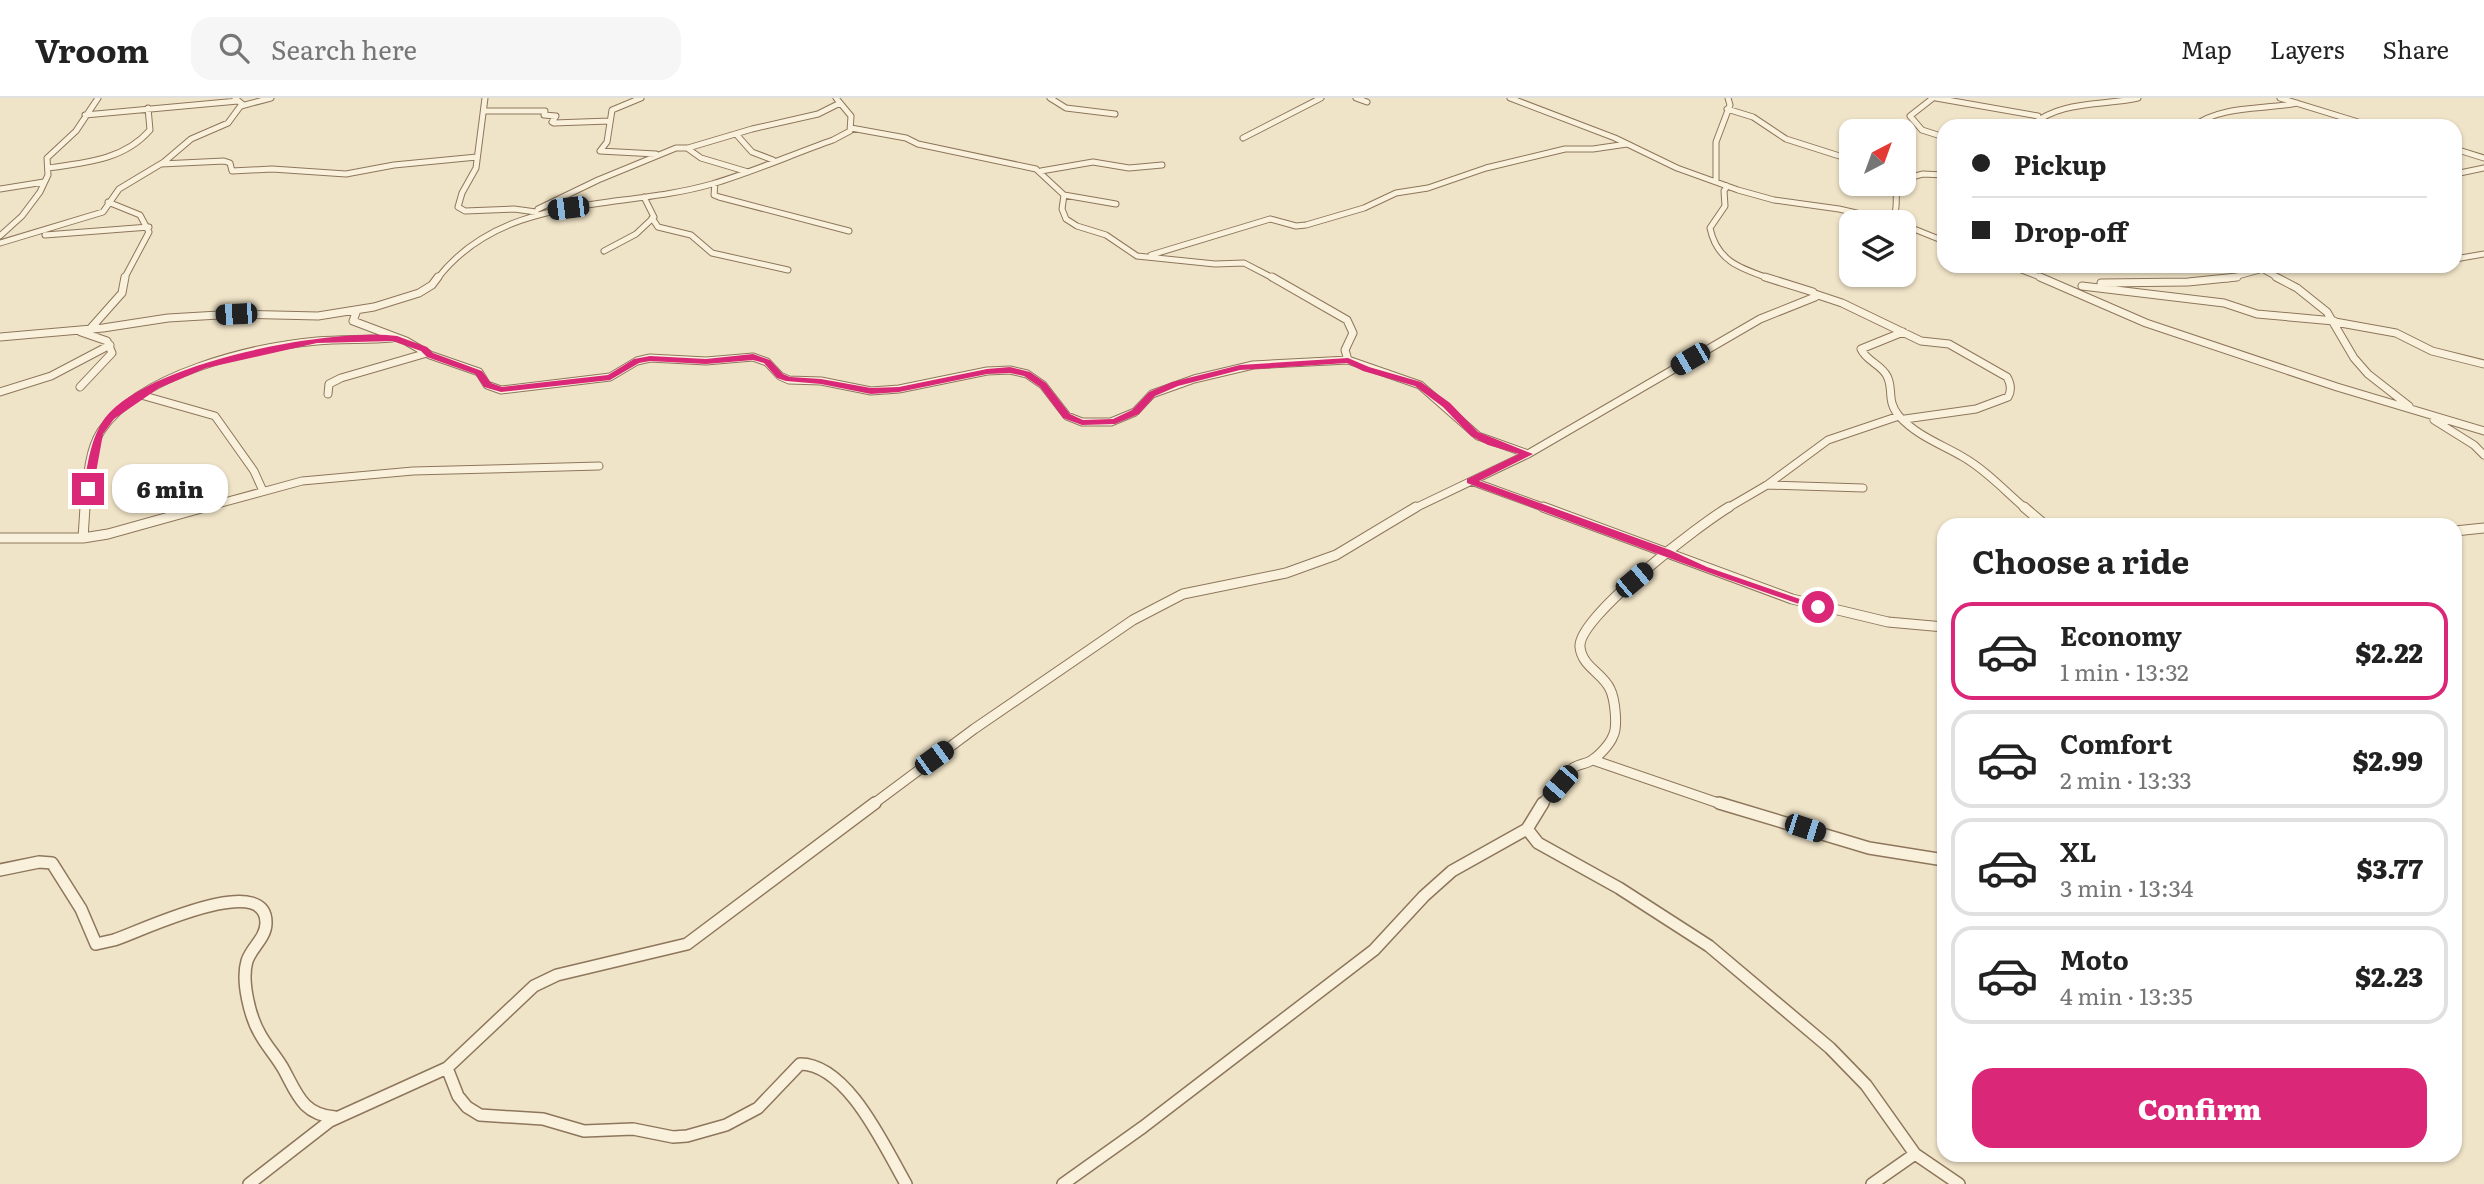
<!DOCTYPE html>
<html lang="en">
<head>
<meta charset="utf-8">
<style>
  :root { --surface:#fff; --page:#f6f6f6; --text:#222; --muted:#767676; --line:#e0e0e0; --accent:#db2777 }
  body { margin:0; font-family:Literata,serif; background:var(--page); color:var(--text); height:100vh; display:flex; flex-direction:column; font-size:26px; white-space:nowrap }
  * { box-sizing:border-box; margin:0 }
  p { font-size:23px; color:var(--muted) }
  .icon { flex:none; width:38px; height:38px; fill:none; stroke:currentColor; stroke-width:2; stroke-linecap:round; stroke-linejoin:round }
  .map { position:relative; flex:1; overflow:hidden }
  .details { position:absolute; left:1937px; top:420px; width:525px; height:644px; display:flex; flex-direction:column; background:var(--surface); border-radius:21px; box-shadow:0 2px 5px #0004 }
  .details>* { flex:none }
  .top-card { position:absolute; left:1937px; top:21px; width:525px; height:154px; border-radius:21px; box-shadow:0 2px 5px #0004; display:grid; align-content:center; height:154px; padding:0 35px; background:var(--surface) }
  .needle { width:46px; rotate:41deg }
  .controls { position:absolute; left:1839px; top:21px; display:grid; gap:14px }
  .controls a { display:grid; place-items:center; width:77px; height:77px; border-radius:14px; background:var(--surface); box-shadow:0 2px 5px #0004; font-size:35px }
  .end { position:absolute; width:32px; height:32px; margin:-16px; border:9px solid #db2777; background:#fff; box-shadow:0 0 0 4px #fff }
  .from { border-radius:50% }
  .bubble { position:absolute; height:49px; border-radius:21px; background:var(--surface); box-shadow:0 2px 5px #0004; font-size:23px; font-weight:800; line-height:49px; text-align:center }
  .car { position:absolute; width:21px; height:42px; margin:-21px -10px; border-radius:9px; box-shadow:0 0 5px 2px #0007; background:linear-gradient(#222 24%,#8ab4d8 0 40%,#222 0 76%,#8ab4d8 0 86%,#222 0) }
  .top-card b { display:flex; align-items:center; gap:24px; height:66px; font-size:26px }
  .top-card b+b { border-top:2px solid var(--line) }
  .top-card i { width:18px; height:18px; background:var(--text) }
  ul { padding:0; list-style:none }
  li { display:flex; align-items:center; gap:21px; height:98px; margin:0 14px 10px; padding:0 21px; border:4px solid var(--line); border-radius:21px }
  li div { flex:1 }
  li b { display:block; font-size:26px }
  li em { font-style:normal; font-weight:800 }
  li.current { border-color:var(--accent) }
  li>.icon { width:63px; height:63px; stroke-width:1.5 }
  h2 { padding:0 35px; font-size:32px; line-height:84px }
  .cta { display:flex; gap:14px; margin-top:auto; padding:14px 35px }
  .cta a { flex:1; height:80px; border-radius:21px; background:var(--accent); color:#fff; font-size:28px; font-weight:800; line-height:80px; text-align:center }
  header { display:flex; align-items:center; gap:42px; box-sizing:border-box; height:98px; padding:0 35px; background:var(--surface); border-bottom:2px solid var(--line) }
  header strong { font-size:33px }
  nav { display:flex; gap:38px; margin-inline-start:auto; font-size:24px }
  .search { width:490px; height:63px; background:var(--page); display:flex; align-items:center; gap:18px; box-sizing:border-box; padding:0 24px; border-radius:21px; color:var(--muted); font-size:26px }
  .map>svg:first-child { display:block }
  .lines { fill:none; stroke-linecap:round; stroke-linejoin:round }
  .minor-far3-casing { stroke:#8d765c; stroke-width:7 }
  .minor-far2-casing { stroke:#8d765c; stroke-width:9 }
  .minor-far1-casing { stroke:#8d765c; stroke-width:11 }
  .minor-casing { stroke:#8d765c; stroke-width:14 }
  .minor-far3 { stroke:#faf1dc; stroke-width:5 }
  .minor-far2 { stroke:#faf1dc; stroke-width:7 }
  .minor-far1 { stroke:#faf1dc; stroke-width:9 }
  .minor { stroke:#faf1dc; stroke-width:11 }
  .route { fill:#db2777 }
</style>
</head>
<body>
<header>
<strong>Vroom</strong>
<div class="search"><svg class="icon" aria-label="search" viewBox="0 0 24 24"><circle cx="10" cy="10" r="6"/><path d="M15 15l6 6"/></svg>Search here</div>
<nav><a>Map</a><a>Layers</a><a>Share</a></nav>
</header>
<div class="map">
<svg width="2484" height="1086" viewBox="0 0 2484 1086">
  <rect width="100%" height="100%" fill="#f0e4c8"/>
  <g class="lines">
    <g class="minor-far3-casing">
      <path id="minor-far3" d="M485 0 476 70 462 95 458 109 465 113 514 111 536 114
        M641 0 612 12 607 44 600 53 656 56
        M1050 0 1066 10 1115 16
        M1356 0 1367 4
        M1510 0 1615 40 1677 70 1738 92 1774 102 1839 111 1895 124
        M1933 0 1910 18 1922 32 1944 39
        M1936 0 2038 18
        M2280 0 2371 28
        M241 8 271 0
        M1727 11 1753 19 1786 41 1852 62
        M485 13H545L544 17 556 18 552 24 554 25 609 23
        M85 17 238 3
        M2031 28C2060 2 2102 8 2138 0
        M2194 28C2221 7 2265 12 2297 5
        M851 30 906 40 918 46 1036 71 1064 97 1062 111 1066 121 1077 128 1106 137 1137 158 1215 166 1244 165 1275 181
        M736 36 752 54 773 62
        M1243 40 1321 0
        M688 50 752 31 818 16 840 5
        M2455 51 2484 60
        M161 66 224 63 230 65 232 73 272 71 346 76 394 67 477 59
        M48 70C85 65 124 62 150 32L148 10
        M1041 73 1093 64 1129 70 1162 67
        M2455 76 2484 70
        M1904 81 1923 76 1944 77
        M1716 84V44L1730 7 1728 0
        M715 85 714 97 719 99 849 133
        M1727 88 1724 93 1725 108 1710 130C1717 164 1742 171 1771 181
        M0 91 44 84
        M1064 97 1116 106
        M108 104 140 117 149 134 124 181
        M538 111 598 82 676 50H687L701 60 748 74
        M652 120 658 129 691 137 712 155 788 172
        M1882 121 1895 114C1898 105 1894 94 1899 86
        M1904 127 1944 143
        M45 137 149 129
        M0 138 22 118 40 94 48 77 47 60 76 33 98 0
        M0 145 103 114 119 91 164 64 191 41 228 25 242 6 235 0
        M604 153 636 136 654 119 644 99
        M1151 157 1270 121 1296 128 1306 127 1364 110 1396 95 1428 90 1486 70 1565 51H1593L1627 46
        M2455 161 2484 156
        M2011 168 2045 181
        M2264 172 2280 181
        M437 181C504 94 618 113 712 86 753 74 793 56 833 42L850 33 851 18 836 0
        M2227 181 2274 168"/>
    </g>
    <g class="minor-far2-casing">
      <path id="minor-far2" d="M1272 179 1347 222 1353 235 1345 252 1348 262 1420 287 1478 338 1528 356
        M2040 179 2146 225 2337 289 2484 333
        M2276 179 2297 190 2327 214 2354 260 2368 276 2409 308
        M2101 185 2188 184 2237 179
        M2082 188 2224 205 2257 216 2334 223
        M1815 196 1842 205 1921 243 1949 246 2007 279C2011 286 2012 292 2008 299L1976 311 1905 321
        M357 212 353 223 406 243 430 257 479 274 487 287 501 292 610 279 637 263 650 260 706 263 753 259 767 264 780 278 789 282 821 283 871 293 899 291 987 273 1010 272 1027 276 1043 287 1067 318 1082 324H1111L1135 314 1152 296 1194 281 1253 267 1348 262
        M2335 224 2396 235 2432 253 2484 266
        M90 231 122 195 125 179
        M1903 234 1861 251C1866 263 1881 266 1887 278 1894 291 1886 303 1899 318 1917 338 1941 346 1963 359 1986 372 2006 394 2026 411
        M0 239 103 230 168 220 236 216 318 218 374 209 419 195 432 187 438 179
        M80 289 112 255 107 243 81 234
        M0 294 51 278 110 247
        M328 296 329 286 341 280 427 255
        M141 297 215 318 254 373 263 393
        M2434 322 2474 347 2484 357
        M1471 383 1548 411
        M1767 387 1863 390
        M85 411C87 386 87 355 101 333 139 276 252 249 317 243 342 241 367 242 392 240
        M199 411 302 383 413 373 599 368
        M1413 411 1528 356 1760 221 1815 199 1813 194 1765 179
        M1726 411 1767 387 1828 342 1899 318"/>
    </g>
    <g class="minor-far1-casing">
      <path id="minor-far1" d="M1543 409 1792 501 1888 524 1944 529
        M2024 409 2045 427
        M2455 433 2484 430
        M0 440H83L108 436 205 409
        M83 440 85 409
        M1593 662 1724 707
        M872 707 974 631 1133 522 1183 496 1286 475 1336 457 1416 409
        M1542 707C1550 695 1562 679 1573 670 1578 666 1587 666 1592 662 1599 658 1610 646 1613 638 1618 629 1615 601 1610 591 1603 575 1582 569 1580 549 1577 519 1702 425 1729 409"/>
    </g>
    <g class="minor-casing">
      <path id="minor" d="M1543 705 1527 731 1538 745 1619 790 1709 848 1830 950 1866 987 1915 1056 1959 1086
        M1719 705 1869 750 1944 762
        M0 772 39 764 52 765 81 811 96 846 114 842C137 835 267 771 266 825 266 840 251 850 247 863 241 883 250 919 260 936 267 949 277 959 284 972 297 996 303 1017 335 1019
        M447 970 458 998 467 1009 480 1017 543 1021 584 1033 633 1031 673 1039 687 1038 726 1027 758 1010 800 966C848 966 885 1050 906 1086
        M249 1086 330 1023 447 970 534 888 557 877 687 846 875 705
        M1063 1086 1143 1029 1374 852 1424 798 1452 773 1527 731
        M1872 1086 1915 1056"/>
    </g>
    <use href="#minor-far3" class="minor-far3"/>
    <use href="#minor-far2" class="minor-far2"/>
    <use href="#minor-far1" class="minor-far1"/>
    <use href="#minor" class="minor"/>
  </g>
  <path class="route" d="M397 238 427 249 433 255 482 273 491 285 502 289 608 277 634 261 650 258 706 261 753 256 770 262 783 276 790 279 821 281 871 290 899 289 987 271 1010 269 1030 274 1046 285 1070 316 1083 322 1113 321 1132 312 1149 294 1172 284 1240 267 1348 260 1369 269 1421 284 1450 305 1478 334 1533 356 1479 383 1670 452 1707 469 1823 509 1814 511C1697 472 1583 428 1467 385V381L1519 356 1488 347 1471 338 1443 309 1415 288 1363 273 1347 265 1240 272 1178 288 1155 298 1139 316 1115 326 1082 327 1063 320 1040 289 1024 278 1010 275 987 276 899 294 871 296 821 286 786 283 777 280 764 265 753 262 706 266 650 263 639 265 610 282 501 294 484 289 475 276 427 259 421 253 393 243 317 245 206 270 159 290 114 321 103 336 93 391 88 394 83 391C88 366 90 341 105 320 148 264 329 230 397 238Z"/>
</svg>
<div class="controls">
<a><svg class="needle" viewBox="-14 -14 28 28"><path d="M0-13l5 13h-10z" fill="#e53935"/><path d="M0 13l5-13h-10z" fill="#767676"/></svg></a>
<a><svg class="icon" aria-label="layers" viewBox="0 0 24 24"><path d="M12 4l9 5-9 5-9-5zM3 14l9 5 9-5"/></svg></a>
</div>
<i class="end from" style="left:1818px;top:509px"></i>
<i class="end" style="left:88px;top:391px"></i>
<div class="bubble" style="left:112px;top:366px;width:116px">6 min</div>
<i class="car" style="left:568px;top:110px;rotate:263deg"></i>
<i class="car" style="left:236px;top:216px;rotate:267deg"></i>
<i class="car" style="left:1690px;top:261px;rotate:240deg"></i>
<i class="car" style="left:1634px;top:482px;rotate:50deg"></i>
<i class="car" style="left:934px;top:660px;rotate:54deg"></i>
<i class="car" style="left:1560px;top:686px;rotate:221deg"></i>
<i class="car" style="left:1805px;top:730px;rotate:108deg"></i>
<div class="top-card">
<b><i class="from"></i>Pickup</b>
<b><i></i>Drop-off</b>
</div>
<section class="details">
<h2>Choose a ride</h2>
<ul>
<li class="current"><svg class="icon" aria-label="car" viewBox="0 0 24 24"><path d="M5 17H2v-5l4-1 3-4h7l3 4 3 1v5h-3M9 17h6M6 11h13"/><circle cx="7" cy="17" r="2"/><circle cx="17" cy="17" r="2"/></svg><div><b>Economy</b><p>1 min · 13:32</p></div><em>$2.22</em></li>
<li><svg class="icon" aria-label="car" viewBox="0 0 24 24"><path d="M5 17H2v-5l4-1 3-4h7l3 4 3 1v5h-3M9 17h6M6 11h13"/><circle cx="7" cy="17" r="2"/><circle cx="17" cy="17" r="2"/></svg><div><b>Comfort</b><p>2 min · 13:33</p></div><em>$2.99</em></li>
<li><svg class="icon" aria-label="car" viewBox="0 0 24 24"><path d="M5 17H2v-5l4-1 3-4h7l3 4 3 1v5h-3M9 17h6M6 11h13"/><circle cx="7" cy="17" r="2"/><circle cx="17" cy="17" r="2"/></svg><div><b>XL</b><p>3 min · 13:34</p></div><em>$3.77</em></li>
<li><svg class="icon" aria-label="car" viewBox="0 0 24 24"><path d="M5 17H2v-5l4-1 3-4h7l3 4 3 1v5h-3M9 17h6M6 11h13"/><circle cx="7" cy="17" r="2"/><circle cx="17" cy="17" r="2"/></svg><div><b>Moto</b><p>4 min · 13:35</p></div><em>$2.23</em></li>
</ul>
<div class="cta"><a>Confirm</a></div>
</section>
</div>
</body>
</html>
